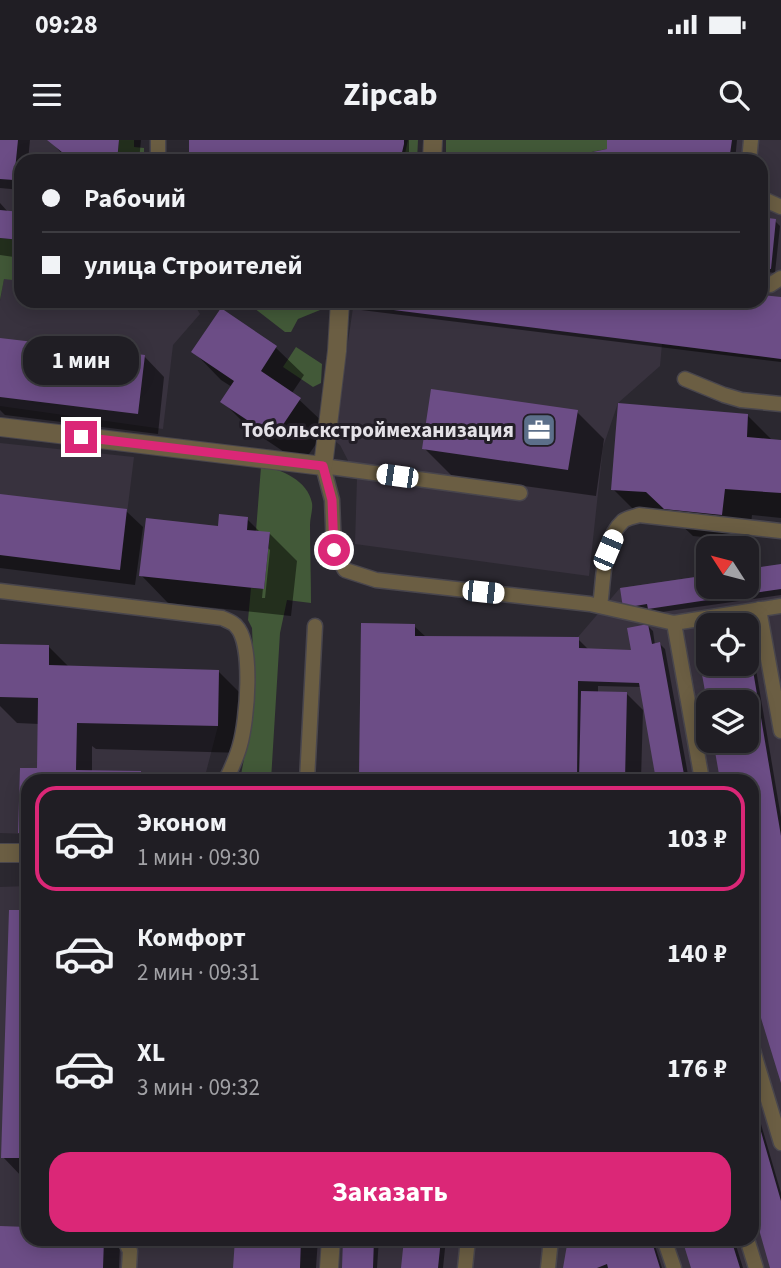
<!DOCTYPE html>
<html lang="ru">
<head>
<meta charset="utf-8">
<style>
  :root { --surface:#201e24; --page:#28272c; --text:#f1f3f6; --muted:#a2a2a6; --line:#3d3c41; --accent:#db2777 }
  body { margin:0; font-family:"Source Sans 3",sans-serif; background:var(--page); color:var(--text); height:100vh; display:flex; flex-direction:column; font-size:26px; white-space:nowrap }
  * { box-sizing:border-box; margin:0 }
  p { font-size:23px; color:var(--muted) }
  .icon { flex:none; width:38px; height:38px; fill:none; stroke:currentColor; stroke-width:2; stroke-linecap:round; stroke-linejoin:round }
  .map { position:relative; flex:1; overflow:hidden }
  .panel { position:absolute; left:21px; top:634px; width:738px; height:472px; display:flex; flex-direction:column; background:var(--surface); border-radius:21px; box-shadow:0 4px 18px #0003,0 0 0 2px var(--line) }
  .panel>* { flex:none }
  .banner { position:absolute; left:14px; top:14px; width:754px; height:154px; border-radius:21px; box-shadow:0 4px 18px #0003,0 0 0 2px var(--line); display:grid; align-content:center; height:154px; padding:0 28px; background:var(--surface) }
  .needle { width:46px; rotate:306deg }
  .tools { position:absolute; left:696px; top:396px; display:grid; gap:14px }
  .tools a { display:grid; place-items:center; width:63px; height:63px; border-radius:14px; background:var(--surface); box-shadow:0 4px 18px #0003,0 0 0 2px var(--line); font-size:35px }
  .end { position:absolute; width:32px; height:32px; margin:-16px; border:9px solid #db2777; background:#fff; box-shadow:0 0 0 4px #fff }
  .from { border-radius:50% }
  .bubble { position:absolute; height:49px; border-radius:21px; background:var(--surface); box-shadow:0 4px 18px #0003,0 0 0 2px var(--line); font-size:23px; font-weight:700; line-height:49px; text-align:center }
  .car { position:absolute; width:21px; height:42px; margin:-21px -10px; border-radius:9px; box-shadow:0 0 5px 2px #0007; background:linear-gradient(#fff 24%,#345 0 40%,#fff 0 76%,#345 0 86%,#fff 0) }
  .banner b { display:flex; align-items:center; gap:24px; height:66px; font-size:26px }
  .banner b+b { border-top:2px solid var(--line) }
  .banner i { width:18px; height:18px; background:var(--text) }
  ul { padding:12px 0 0; list-style:none }
  li { display:flex; align-items:center; gap:21px; height:105px; margin:0 14px 10px; padding:0 14px; border:4px solid transparent; border-radius:21px }
  li div { flex:1 }
  li b { display:block; font-size:26px }
  li em { font-style:normal; font-weight:700 }
  li.on { border-color:var(--accent) }
  li>.icon { width:63px; height:63px; stroke-width:1.5 }
  .button { display:flex; gap:14px; margin-top:auto; padding:14px 28px }
  .button a { flex:1; height:80px; border-radius:21px; background:var(--accent); color:#fff; font-size:28px; font-weight:700; line-height:80px; text-align:center }
  .status { display:flex; justify-content:space-between; align-items:center; height:49px; padding:0 35px; background:var(--surface); direction:ltr }
  .status svg { height:19px; fill:currentColor }
  header { display:flex; justify-content:space-between; align-items:center; height:91px; padding:0 28px; background:var(--surface); font-size:32px; font-weight:700 }
  .map>svg:first-child { display:block }
  .built { fill:#38323e; fill-rule:evenodd }
  .green { fill:#425938 }
  .shadow { fill:#0007; fill-rule:evenodd }
  .building { fill:#6c4d86 }
  .lines { fill:none; stroke-linecap:round; stroke-linejoin:round }
  .lane-casing { stroke:#49464d; stroke-width:17 }
  .street-casing { stroke:#49464d; stroke-width:20 }
  .lane { stroke:#6b5e43; stroke-width:14 }
  .street { stroke:#6b5e43; stroke-width:18 }
  .route { stroke:#db2777; stroke-width:9 }
  .labels { text-anchor:middle; dominant-baseline:central; stroke-width:6; stroke-linejoin:round; paint-order:stroke }
  .poi-label { font-size:21px; font-weight:bold; fill:#e4e1e7; stroke:#221e26; text-anchor:end }
</style>
</head>
<body>
<div class="status"><b>09:28</b><svg viewBox="0 0 49 12"><path d="M0 12V9h3v3zM5 12V6h3v6zM10 12V3h3v9zM15 12V0h3v12zM26 1h20v11H26zM47 4h2v5h-2z"/></svg></div>
<header><svg class="icon" aria-label="menu" viewBox="0 0 24 24"><path d="M4 6h16M4 12h16M4 18h16"/></svg>Zipcab<svg class="icon" aria-label="search" viewBox="0 0 24 24"><circle cx="10" cy="10" r="6"/><path d="M15 15l6 6"/></svg></header>
<div class="map">
<svg width="781" height="1128" viewBox="0 0 781 1128">
  <rect width="100%" height="100%" fill="#2b2830"/>
  <path class="built" d="M0 0H119L117 21H21V100L0 98Z
    M607 0H781V219L662 204 660 226 618 263 603 307 589 436 355 404 357 338 340 305 336 302 335 290 354 161H761V21H545L607 9Z
    M4 138 21 141V161H192L200 174 173 205 163 289 0 266V161Z
    M0 303 134 317 120 430 0 415Z
    M781 424V1128H0V747L28 746V1099H752V640H359L361 483 415 484V496L578 497 620 448 709 435V446H747ZM709 485H747V523H709ZM709 562H747V600H709Z
    M0 557 67 559V582L218 586 204 640H28V694L0 693Z"/>
  <path class="green" d="M119 0H134V7L144 8V21H117Z
    M408 0H418L417 21 404 18Z
    M446 0H607V9L545 21H446Z
    M0 98 21 100V141L4 139 0 160Z
    M245 161H325V168L298 179 291 192H285Z
    M296 207 322 224 321 243 313 247 283 227Z
    M261 327C281 328 308 341 312 363 313 370 310 378 310 385 310 411 311 437 311 463L287 460 280 493 271 640H240L247 603 253 512 252 488 248 480 251 448 264 449 270 393 256 391Z"/>
  <path class="shadow" d="M0 0H30L28 21H21V50L0 48Z
    M49 0H141L139 21H69Z
    M191 0H409V21H191Z
    M609 0H737L735 21H553L609 11Z
    M0 63 9 73 21 74V118L0 115Z
    M761 79 775 81 780 86 775 133 761 131Z
    M781 159V222L361 170 355 164 356 161Z
    M221 171 276 208 304 235 292 253 328 287 302 324 250 289 223 262 232 247 221 240 194 212Z
    M0 199 144 216 164 237 158 294 5 275 0 270Z
    M577 272 604 299 596 356 452 336 424 308Z
    M748 276 773 301 781 302V378L752 375 749 402 693 396 675 379 640 376 613 349Z
    M0 356 126 371 143 387 135 445 0 428Z
    M247 379 261 393 270 394 297 421 291 476 168 463 141 435 219 388ZM267 407 270 410 265 458H262Z
    M781 426V455L655 473 651 469 629 472 624 467 709 446H747Z
    M362 485 414 486 426 497 578 499 589 510 633 512 648 486 653 491 655 505 660 504 665 509 689 640H658L641 547 598 546V553L627 554 643 570 641 640H361Z
    M747 492 750 494 781 677V940L752 640H722L715 600H747V562L709 563 697 498 709 523H747Z
    M0 505 49 507 70 528 219 532 246 559 245 613 96 609 92 606V632L140 633 148 640H28V700L20 692 22 630H38L39 584 17 583 0 566Z
    M28 772V1038H23L3 1017Z
    M752 953 781 1053V1128H772L752 1059Z
    M0 1088H28V1099H112L120 1106 119 1128H0Z
    M221 1099H318L316 1128H235L236 1104 225 1103Z
    M345 1099H379L377 1128H343Z
    M405 1099H446L443 1128H403Z
    M570 1099H653L662 1128H565Z
    M684 1099H734L743 1128H692Z"/>
  <path class="building" d="M0 0H18L14 40 0 39Z
    M47 0H119L117 21H67L68 17Z
    M189 0H404V4L400 21H189Z
    M607 0H732L729 21H551L607 9Z
    M0 70 21 72V100L0 98Z
    M761 77 776 79 771 129 761 128Z
    M761 155 781 157V219L354 165V161H761Z
    M221 168 277 206 261 231 301 258 274 298 220 262 234 241 191 212Z
    M0 198 145 215 138 274 0 257Z
    M431 249 578 270 568 330 422 309Z
    M618 263 748 274 747 297 781 300V353L725 349 722 375 664 369 646 352 611 350Z
    M0 354 127 369 120 430 0 415Z
    M219 374 248 377 247 390 270 392 264 449 139 436 146 378 218 386Z
    M781 424V449L648 469 647 464 623 468 620 448 709 435V446H747V429Z
    M361 483 415 484V496L579 497V508L631 510 627 488 648 484 652 504 660 502 685 640H656L639 543 578 541 577 640 414 638V640H359Z
    M709 494V523H747L749 507 781 696V943L761 878 752 830V640H720L713 600H747V562H707L695 496Z
    M0 504 49 505V525L219 530 218 586 77 583 76 630 141 631V640H28V693H18L20 628H37L38 558 0 557Z
    M581 551 627 552 625 640H579Z
    M9 770H28V1018H1Z
    M753 964 781 1061V1128H770L752 1065Z
    M0 1086 28 1087V1099H104L103 1128H0Z
    M235 1099H301L300 1128H233Z
    M343 1099H374L373 1128H342Z
    M404 1099H441L438 1128H401Z
    M568 1099H651L660 1128H608L607 1124 597 1128H563Z
    M682 1099H731L740 1128H691Z"/>
  <g class="lines">
    <g class="lane-casing">
      <path id="lane" d="M158 21V0
        M749 21 751 0
        M761 58 781 67
        M761 143 770 145 781 138
        M685 239 724 255 741 260 781 264
        M520 353 323 326 332 360 334 410 345 430 376 440 590 464 674 483 781 466
        M0 451 222 478C226 480 233 482 236 486 254 504 247 581 240 605 237 617 231 629 226 640
        M600 466C604 440 602 400 623 381 627 378 634 377 639 375L781 391
        M759 469 781 591
        M674 483 702 640
        M307 640 315 486
        M752 907 781 1003
        M124 1099 130 1111 129 1128
        M664 1099 674 1128
        M747 1099 756 1128
        M465 1128 468 1099
        M548 1128 551 1099"/>
    </g>
    <g class="street-casing">
      <path id="street" d="M432 21 433 0
        M0 287 323 326 337 211 340 161
        M0 713H28
        M329 1128 331 1099"/>
    </g>
    <use href="#lane" class="lane"/>
    <use href="#street" class="street"/>
  </g>
  <g class="lines">
    <path class="route" d="M81 297 323 326 332 360 334 410"/>
  </g>
  <defs>
    <g id="office-square" transform="scale(1.75)"><rect x="-9" y="-9" width="18" height="18" rx="4" fill="#5c6f8a" stroke="#221e26"/><path d="M-6-3h4V-5.5h4V-3h4V5H-6ZM-1-4.5V-3h2v-1.5ZM-6 0V1H6V0Z" fill="#fff"/></g>
  </defs>
  <g fill-rule="evenodd">
    <use href="#office-square" x="539" y="290"/>
  </g>
  <g class="labels">
    <g class="poi-label">
      <text x="514" y="290">Тобольскстроймеханизация</text>
    </g>
  </g>
</svg>
<div class="tools">
<a><svg class="needle" viewBox="-14 -14 28 28"><path d="M0-13l5 13h-10z" fill="#e53935"/><path d="M0 13l5-13h-10z" fill="#a2a2a6"/></svg></a>
<a><svg class="icon" aria-label="locate" viewBox="0 0 24 24"><circle cx="12" cy="12" r="6"/><path d="M12 2v4M12 18v4M2 12h4M18 12h4"/></svg></a>
<a><svg class="icon" aria-label="layers" viewBox="0 0 24 24"><path d="M12 4l9 5-9 5-9-5zM3 14l9 5 9-5"/></svg></a>
</div>
<i class="end from" style="left:334px;top:410px"></i>
<i class="end" style="left:81px;top:297px"></i>
<div class="bubble" style="left:23px;top:196px;width:116px">1 мин</div>
<i class="car" style="left:397px;top:336px;rotate:278deg"></i>
<i class="car" style="left:608px;top:410px;rotate:23deg"></i>
<i class="car" style="left:483px;top:452px;rotate:96deg"></i>
<div class="banner">
<b><i class="from"></i>Рабочий</b>
<b><i></i>улица Строителей</b>
</div>
<section class="panel">
<ul>
<li class="on"><svg class="icon" aria-label="car" viewBox="0 0 24 24"><path d="M5 17H2v-5l4-1 3-4h7l3 4 3 1v5h-3M9 17h6M6 11h13"/><circle cx="7" cy="17" r="2"/><circle cx="17" cy="17" r="2"/></svg><div><b>Эконом</b><p>1 мин · 09:30</p></div><em>103 ₽</em></li>
<li><svg class="icon" aria-label="car" viewBox="0 0 24 24"><path d="M5 17H2v-5l4-1 3-4h7l3 4 3 1v5h-3M9 17h6M6 11h13"/><circle cx="7" cy="17" r="2"/><circle cx="17" cy="17" r="2"/></svg><div><b>Комфорт</b><p>2 мин · 09:31</p></div><em>140 ₽</em></li>
<li><svg class="icon" aria-label="car" viewBox="0 0 24 24"><path d="M5 17H2v-5l4-1 3-4h7l3 4 3 1v5h-3M9 17h6M6 11h13"/><circle cx="7" cy="17" r="2"/><circle cx="17" cy="17" r="2"/></svg><div><b>XL</b><p>3 мин · 09:32</p></div><em>176 ₽</em></li>
</ul>
<div class="button"><a>Заказать</a></div>
</section>
</div>
</body>
</html>
